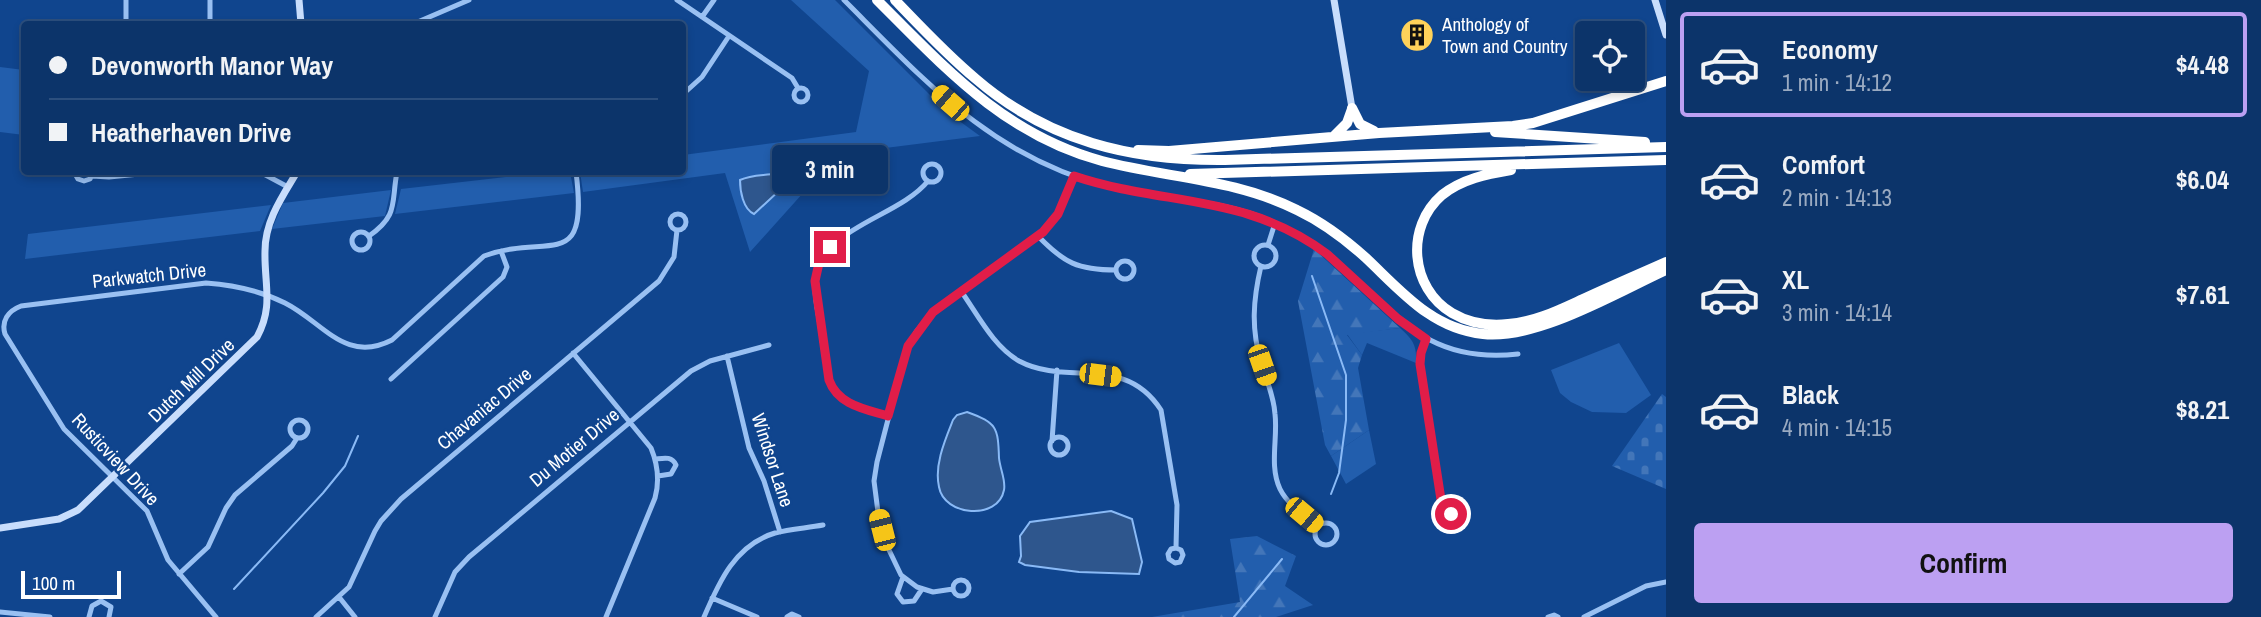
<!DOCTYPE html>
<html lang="en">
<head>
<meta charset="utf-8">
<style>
  :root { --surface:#0c346a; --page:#1a3f72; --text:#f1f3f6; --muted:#9aaac1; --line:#2c4f7e; --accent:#bca0f2 }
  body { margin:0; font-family:"Archivo Narrow",sans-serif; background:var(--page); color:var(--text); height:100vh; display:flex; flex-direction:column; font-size:26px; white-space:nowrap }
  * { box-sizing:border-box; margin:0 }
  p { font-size:23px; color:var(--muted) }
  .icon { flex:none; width:38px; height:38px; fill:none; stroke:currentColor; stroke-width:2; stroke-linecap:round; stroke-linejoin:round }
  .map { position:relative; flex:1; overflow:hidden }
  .panel { display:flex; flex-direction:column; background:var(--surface); width:595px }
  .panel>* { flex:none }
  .guide { position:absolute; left:21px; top:21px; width:665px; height:154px; border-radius:7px; box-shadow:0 4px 10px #0003,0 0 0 2px var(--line); display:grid; align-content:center; height:154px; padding:0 28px; background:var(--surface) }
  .buttons { position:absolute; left:1575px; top:21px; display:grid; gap:14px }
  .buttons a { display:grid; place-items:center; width:70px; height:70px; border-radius:7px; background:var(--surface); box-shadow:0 4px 10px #0003,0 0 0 2px var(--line); font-size:35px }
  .scale { position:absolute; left:21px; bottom:18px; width:100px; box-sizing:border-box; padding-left:7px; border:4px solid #fff; border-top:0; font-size:19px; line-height:24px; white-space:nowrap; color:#fff; -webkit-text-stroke:5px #10458e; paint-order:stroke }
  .end { position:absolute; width:32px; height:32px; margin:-16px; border:9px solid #e11d48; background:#fff; box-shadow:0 0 0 4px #fff }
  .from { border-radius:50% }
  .bubble { position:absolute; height:49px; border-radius:7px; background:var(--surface); box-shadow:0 4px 10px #0003,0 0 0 2px var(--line); font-size:23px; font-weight:800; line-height:49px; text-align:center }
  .car { position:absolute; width:21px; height:42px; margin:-21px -10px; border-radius:9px; box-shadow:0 0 5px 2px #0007; background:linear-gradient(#f5c518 24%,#345 0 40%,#f5c518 0 76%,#345 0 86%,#f5c518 0) }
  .guide b { display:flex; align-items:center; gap:24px; height:66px; font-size:26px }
  .guide b+b { border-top:2px solid var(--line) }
  .guide i { width:18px; height:18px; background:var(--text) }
  ul { padding:12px 0 0; list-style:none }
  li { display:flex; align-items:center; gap:21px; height:105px; margin:0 14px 10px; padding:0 14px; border:4px solid transparent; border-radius:7px }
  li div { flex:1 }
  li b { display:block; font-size:26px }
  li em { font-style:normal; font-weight:800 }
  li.current { border-color:var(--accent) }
  li>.icon { width:63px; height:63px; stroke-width:1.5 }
  .action { display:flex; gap:14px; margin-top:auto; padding:14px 28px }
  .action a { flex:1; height:80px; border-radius:7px; background:var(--accent); color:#111; font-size:28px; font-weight:800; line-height:80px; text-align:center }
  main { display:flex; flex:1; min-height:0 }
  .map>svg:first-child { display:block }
  .grass { fill:#225ead }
  .forest { fill:url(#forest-firs) }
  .cemetery { fill:url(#cemetery-stones) }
  .water { fill:#2e568d; stroke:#8abaf6; stroke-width:2 }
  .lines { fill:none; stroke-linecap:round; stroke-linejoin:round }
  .stream { stroke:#8abaf6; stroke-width:2 }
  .street { stroke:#99c0f2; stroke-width:5 }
  .secondary { stroke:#c8ddfc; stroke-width:7 }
  .highway { stroke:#fff; stroke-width:10 }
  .route { stroke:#e11d48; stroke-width:9 }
  .labels { text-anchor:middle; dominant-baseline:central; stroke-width:5; stroke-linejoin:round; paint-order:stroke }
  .poi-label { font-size:19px; fill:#fff; stroke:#10458e; text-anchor:start }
  .street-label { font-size:19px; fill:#fff; stroke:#10458e }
</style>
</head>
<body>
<main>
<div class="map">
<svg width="1666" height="617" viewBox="0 0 1666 617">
  <defs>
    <pattern id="forest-firs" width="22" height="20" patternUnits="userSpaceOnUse" patternTransform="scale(1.75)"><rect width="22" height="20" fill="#225ead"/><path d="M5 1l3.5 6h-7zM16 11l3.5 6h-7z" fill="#4376b9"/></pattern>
    <pattern id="cemetery-stones" width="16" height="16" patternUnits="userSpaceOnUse" patternTransform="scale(1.75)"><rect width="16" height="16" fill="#225ead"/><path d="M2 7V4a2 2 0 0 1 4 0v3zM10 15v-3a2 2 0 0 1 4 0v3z" fill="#4376b9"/></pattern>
  </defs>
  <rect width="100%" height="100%" fill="#10458e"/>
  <path class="grass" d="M791 0H835L947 112 980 136 838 154 750 252 725 173 583 192 580 172H682L683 155 856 132 869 71Z
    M0 67 24 70V135L0 132Z
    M550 172H570L574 193 395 214 401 189Z
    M391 190 385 216 272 229 283 203Z
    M271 205 260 231 25 259 28 234Z
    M1400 328C1413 340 1417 345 1416 363L1367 343 1362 355 1347 334Z
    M1619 343 1651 395 1626 413 1592 412 1571 402 1560 393 1551 370Z
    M1369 430 1376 464 1346 484 1331 456Z"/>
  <path class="forest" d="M1314 249 1400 328 1347 335 1362 355 1358 368 1369 430 1331 456 1325 445 1298 301Z
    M1257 536 1296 556 1285 586 1313 605 1276 617H1152L1240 602 1230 539Z"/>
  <path class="cemetery" d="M1662 394 1666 397V489L1612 466Z"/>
  <path class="water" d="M788 168 797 171 795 176 754 214C743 209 740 191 740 180 757 172 774 178 788 168Z
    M967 412C997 423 998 427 999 458 1000 469 1006 480 1004 490 998 521 944 516 939 487 934 465 945 440 953 420L957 415Z
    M1111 511 1132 519 1142 562 1139 574 1079 572 1025 565 1019 562 1021 556 1020 536 1030 522Z"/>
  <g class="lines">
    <path class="stream" d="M1312 276 1346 375V420L1339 473 1331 494
      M234 589 323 493 345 466 358 436
      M1234 617 1282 559"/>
    <path class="street" d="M677 0 792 78 798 88
      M844 0C926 82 992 157 1109 187 1164 201 1222 198 1275 223 1292 231 1310 240 1325 252 1392 305 1419 365 1518 354
      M702 17 714 0
      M126 24V0
      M210 24V0
      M413 24 469 0
      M794 95a7 7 0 1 1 14 0a7 7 0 1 1-14 0Z
      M682 95 702 77 729 36
      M923 173a9 9 0 1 1 18 0a9 9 0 1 1-18 0Z
      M74 172 78 179 84 181 90 179 93 172
      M260 172 288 187
      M92 176 109 177 160 172
      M670 222a8 8 0 1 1 16 0a8 8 0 1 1-16 0Z
      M352 241a9 9 0 1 1 18 0a9 9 0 1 1-18 0Z
      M369 236C399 215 391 203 397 172
      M1038 236C1064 263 1078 270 1116 270
      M1268 245 1275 223
      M1254 256a11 11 0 1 1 22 0a11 11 0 1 1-22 0Z
      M1116 270a9 9 0 1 1 18 0a9 9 0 1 1-18 0Z
      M1261 266C1253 300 1251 329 1261 362 1266 379 1274 396 1275 414 1278 438 1269 466 1280 489 1288 505 1304 515 1318 526
      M961 291C978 315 993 346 1019 361 1068 387 1124 353 1161 410L1177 505 1176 548 1181 550 1183 555 1180 562 1175 563 1169 559 1168 554 1171 549 1176 548
      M1426 339 1421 353 1420 364 1442 506
      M573 353 651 448C658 465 660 480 655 498L606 617
      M727 356 749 448 764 481 780 532
      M391 379 503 277 507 267 501 251
      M888 416C868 410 846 406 832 388 824 367 823 342 819 319 817 307 814 294 815 281 818 228 898 218 928 181
      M290 429a9 9 0 1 1 18 0a9 9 0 1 1-18 0Z
      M1050 446a9 9 0 1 1 18 0a9 9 0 1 1-18 0Z
      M1052 441 1057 370
      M656 459C664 458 672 456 676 465L671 474 658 476
      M1435 514a8 8 0 1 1 16 0a8 8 0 1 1-16 0Z
      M1315 534a11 11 0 1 1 22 0a11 11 0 1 1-22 0Z
      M179 574 208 547 226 508 235 495 292 446 297 438
      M903 577 897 594 903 602 914 601 922 589
      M953 588a8 8 0 1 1 16 0a8 8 0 1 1-16 0Z
      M953 589 933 592 917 587 901 575 889 550 878 512 874 481 877 462 905 354 916 332 933 311 1043 232 1058 213 1074 176
      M339 597 355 617
      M712 598 757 617
      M0 612 50 617
      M89 617 92 606 101 601 111 607 109 617
      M216 617 168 560 147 511 64 429 5 334C1 321 8 311 21 306L206 283C234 285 261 291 285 303 323 322 345 364 392 340L484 256C549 232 589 275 576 172
      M316 617 349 587 375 531 381 521 401 499 659 281 674 257 677 230
      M435 617 455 572 469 557 691 371 710 361 769 345
      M704 617C719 582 735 545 775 533 790 529 807 528 823 525
      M787 617 792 614 799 617
      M1548 617 1554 615 1558 617
      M1584 617 1646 586 1666 582"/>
    <path class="secondary" d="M299 0 301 24
      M1334 0 1352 108
      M1655 0 1666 35
      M0 528 59 519 78 510 257 337C274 306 264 284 265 251 265 221 282 197 297 172"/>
    <path class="highway" d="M877 0C945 68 1005 135 1102 161 1167 178 1236 179 1297 210 1322 222 1345 239 1366 258 1401 291 1432 329 1483 334 1537 340 1616 293 1666 270
      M895 0C921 27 947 55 976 79 1048 141 1131 161 1225 160L1666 147
      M1352 108 1360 124 1374 131
      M1495 132 1645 142
      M1334 136 1347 123 1352 109
      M1138 150 1169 151 1379 133 1513 126 1533 123 1666 81
      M1511 170C1487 174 1462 179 1442 195 1405 227 1410 288 1452 313 1469 323 1489 326 1508 324 1535 322 1559 310 1583 299 1611 286 1639 274 1666 262
      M1190 174 1666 160"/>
  </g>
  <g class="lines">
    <path class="route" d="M830 247 819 263 815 281 829 380C838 405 865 409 888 416L908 346 933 312 1043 232 1058 214 1074 176C1163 206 1246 193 1327 254L1398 319 1426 339 1421 353 1420 364 1442 506 1447 507 1451 514"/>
  </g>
  <defs>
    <g id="building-disc" transform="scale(1.75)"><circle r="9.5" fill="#ffd25a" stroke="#10458e"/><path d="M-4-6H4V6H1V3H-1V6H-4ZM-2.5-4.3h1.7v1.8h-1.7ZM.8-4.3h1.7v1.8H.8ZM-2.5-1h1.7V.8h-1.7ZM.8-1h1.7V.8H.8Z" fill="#111"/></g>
  </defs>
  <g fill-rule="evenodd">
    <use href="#building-disc" x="1417" y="35"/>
  </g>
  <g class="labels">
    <g class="poi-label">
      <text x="1442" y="24">Anthology of<tspan x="1442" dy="22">Town and Country</tspan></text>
    </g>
    <g class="street-label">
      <text transform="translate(149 275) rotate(-6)">Parkwatch Drive</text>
      <text transform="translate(191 380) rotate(-44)">Dutch Mill Drive</text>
      <text transform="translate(484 408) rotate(-40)">Chavaniac Drive</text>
      <text transform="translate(574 447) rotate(-40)">Du Motier Drive</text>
      <text transform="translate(116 459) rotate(47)">Rusticview Drive</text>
      <text transform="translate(773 460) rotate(72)">Windsor Lane</text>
    </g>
  </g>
</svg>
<div class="buttons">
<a><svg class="icon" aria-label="locate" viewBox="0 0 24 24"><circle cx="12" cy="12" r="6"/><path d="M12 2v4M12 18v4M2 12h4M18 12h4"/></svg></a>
</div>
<div class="scale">100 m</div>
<i class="end from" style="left:1451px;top:514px"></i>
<i class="end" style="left:830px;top:247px"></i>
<div class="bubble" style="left:772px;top:145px;width:116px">3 min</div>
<i class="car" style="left:950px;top:103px;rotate:311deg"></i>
<i class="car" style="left:1262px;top:365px;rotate:161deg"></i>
<i class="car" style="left:1100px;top:375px;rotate:97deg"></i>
<i class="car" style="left:1304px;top:515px;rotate:130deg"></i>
<i class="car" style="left:882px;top:530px;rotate:346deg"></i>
<div class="guide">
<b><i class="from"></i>Devonworth Manor Way</b>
<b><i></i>Heatherhaven Drive</b>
</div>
</div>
<section class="panel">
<ul>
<li class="current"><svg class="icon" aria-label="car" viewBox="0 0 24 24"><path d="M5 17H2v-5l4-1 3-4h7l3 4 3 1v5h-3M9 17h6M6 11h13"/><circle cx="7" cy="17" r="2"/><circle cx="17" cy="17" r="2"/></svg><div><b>Economy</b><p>1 min · 14:12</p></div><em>$4.48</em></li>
<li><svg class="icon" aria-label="car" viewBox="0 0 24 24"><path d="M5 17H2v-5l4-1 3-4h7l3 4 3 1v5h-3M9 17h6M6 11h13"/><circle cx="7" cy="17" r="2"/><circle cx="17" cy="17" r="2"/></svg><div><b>Comfort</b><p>2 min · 14:13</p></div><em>$6.04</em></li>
<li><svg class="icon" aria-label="car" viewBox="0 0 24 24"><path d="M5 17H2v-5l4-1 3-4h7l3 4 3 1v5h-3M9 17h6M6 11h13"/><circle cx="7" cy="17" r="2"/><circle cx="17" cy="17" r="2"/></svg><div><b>XL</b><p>3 min · 14:14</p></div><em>$7.61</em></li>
<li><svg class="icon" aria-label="car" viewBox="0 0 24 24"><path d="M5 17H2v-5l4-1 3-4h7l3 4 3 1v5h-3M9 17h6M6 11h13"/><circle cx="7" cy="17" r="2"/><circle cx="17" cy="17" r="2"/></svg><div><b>Black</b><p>4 min · 14:15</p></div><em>$8.21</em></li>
</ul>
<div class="action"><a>Confirm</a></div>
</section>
</main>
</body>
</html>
